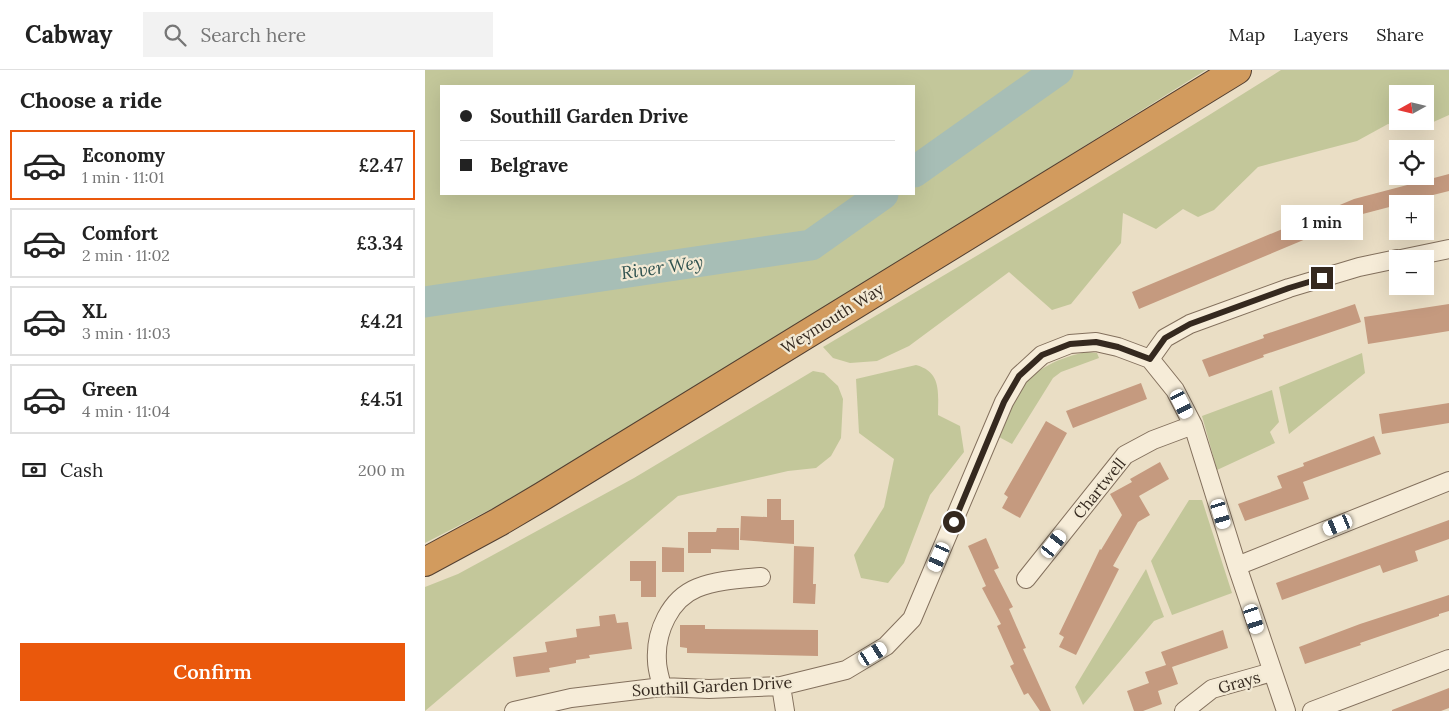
<!DOCTYPE html>
<html lang="en">
<head>
<meta charset="utf-8">
<style>
  :root { --surface:#fff; --page:#f2f2f2; --text:#222; --muted:#767676; --line:#e0e0e0; --accent:#ea580c }
  body { margin:0; font-family:Lora,serif; background:var(--page); color:var(--text); height:100vh; display:flex; flex-direction:column; font-size:19px; white-space:nowrap }
  * { box-sizing:border-box; margin:0 }
  p { font-size:16px; color:var(--muted) }
  .icon { flex:none; width:28px; height:28px; fill:none; stroke:currentColor; stroke-width:2; stroke-linecap:round; stroke-linejoin:round }
  .map { position:relative; flex:1; overflow:hidden }
  .details { display:flex; flex-direction:column; background:var(--surface); width:425px }
  .details>* { flex:none }
  .guide { position:absolute; left:15px; top:15px; width:475px; height:110px; border-radius:0px; box-shadow:0 5px 20px #0002; display:grid; align-content:center; height:110px; padding:0 20px; background:var(--surface) }
  .needle { width:32px; rotate:262deg }
  .controls { position:absolute; left:964px; top:15px; display:grid; gap:10px }
  .controls a { display:grid; place-items:center; width:45px; height:45px; border-radius:0px; background:var(--surface); box-shadow:0 5px 20px #0002; font-size:25px }
  .end { position:absolute; width:22px; height:22px; margin:-11px; border:6px solid #35291f; background:#fff; box-shadow:0 0 0 2px #fff }
  .from { border-radius:50% }
  .bubble { position:absolute; height:35px; border-radius:0px; background:var(--surface); box-shadow:0 5px 20px #0002; font-size:16px; font-weight:600; line-height:35px; text-align:center }
  .car { position:absolute; width:15px; height:30px; margin:-15px -8px; border-radius:6px; box-shadow:0 0 4px 1px #0007; background:linear-gradient(#fff 24%,#345 0 40%,#fff 0 76%,#345 0 86%,#fff 0) }
  .guide b { display:flex; align-items:center; gap:18px; height:48px; font-size:19px }
  .guide b+b { border-top:1px solid var(--line) }
  .guide i { width:12px; height:12px; background:var(--text) }
  ul { padding:0; list-style:none }
  li { display:flex; align-items:center; gap:15px; height:70px; margin:0 10px 8px; padding:0 10px; border:2px solid var(--line); border-radius:0px }
  li div { flex:1 }
  li b { display:block; font-size:19px }
  li em { font-style:normal; font-weight:600 }
  li.active { border-color:var(--accent) }
  li>.icon { width:45px; height:45px; stroke-width:1.5 }
  h2 { padding:0 20px; font-size:22px; line-height:60px }
  .pay { display:flex; align-items:center; gap:12px; height:55px; padding:0 20px; font-size:19px }
  .pay p { margin-inline-start:auto }
  .action { display:flex; gap:10px; margin-top:auto; padding:10px 20px }
  .action a { flex:1; height:58px; border-radius:0px; background:var(--accent); color:#fff; font-size:20px; font-weight:600; line-height:58px; text-align:center }
  header { display:flex; align-items:center; gap:30px; box-sizing:border-box; height:70px; padding:0 25px; background:var(--surface); border-bottom:1px solid var(--line) }
  header strong { font-size:24px }
  nav { display:flex; gap:28px; margin-inline-start:auto; font-size:18px }
  .search { width:350px; height:45px; background:var(--page); display:flex; align-items:center; gap:12px; box-sizing:border-box; padding:0 18px; border-radius:0px; color:var(--muted); font-size:19px }
  main { display:flex; flex:1; min-height:0 }
  .map>svg:first-child { display:block }
  .green { fill:#c3c79a; fill-rule:evenodd }
  .lines { fill:none; stroke-linecap:round; stroke-linejoin:round }
  .river { stroke:#a7beb6; stroke-width:31 }
  .building { fill:#c59a7f }
  .street-casing { stroke:#83705d; stroke-width:20 }
  .highway-casing { stroke:#523f31; stroke-width:30 }
  .street { stroke:#f6ecd8; stroke-width:18 }
  .highway { stroke:#d29b5e; stroke-width:28 }
  .route { stroke:#35291f; stroke-width:6 }
  .labels { text-anchor:middle; dominant-baseline:central; stroke-width:4.5; stroke-linejoin:round; paint-order:stroke }
  .street-label { font-size:16px; fill:#35291f; stroke:#f2e9d4 }
  .water-label { font-size:18px; font-style:italic; fill:#305350; stroke:#f2e9d4 }
</style>
</head>
<body>
<header>
<strong>Cabway</strong>
<div class="search"><svg class="icon" aria-label="search" viewBox="0 0 24 24"><circle cx="10" cy="10" r="6"/><path d="M15 15l6 6"/></svg>Search here</div>
<nav><a>Map</a><a>Layers</a><a>Share</a></nav>
</header>
<main>
<section class="details">
<h2>Choose a ride</h2>
<ul>
<li class="active"><svg class="icon" aria-label="car" viewBox="0 0 24 24"><path d="M5 17H2v-5l4-1 3-4h7l3 4 3 1v5h-3M9 17h6M6 11h13"/><circle cx="7" cy="17" r="2"/><circle cx="17" cy="17" r="2"/></svg><div><b>Economy</b><p>1 min · 11:01</p></div><em>£2.47</em></li>
<li><svg class="icon" aria-label="car" viewBox="0 0 24 24"><path d="M5 17H2v-5l4-1 3-4h7l3 4 3 1v5h-3M9 17h6M6 11h13"/><circle cx="7" cy="17" r="2"/><circle cx="17" cy="17" r="2"/></svg><div><b>Comfort</b><p>2 min · 11:02</p></div><em>£3.34</em></li>
<li><svg class="icon" aria-label="car" viewBox="0 0 24 24"><path d="M5 17H2v-5l4-1 3-4h7l3 4 3 1v5h-3M9 17h6M6 11h13"/><circle cx="7" cy="17" r="2"/><circle cx="17" cy="17" r="2"/></svg><div><b>XL</b><p>3 min · 11:03</p></div><em>£4.21</em></li>
<li><svg class="icon" aria-label="car" viewBox="0 0 24 24"><path d="M5 17H2v-5l4-1 3-4h7l3 4 3 1v5h-3M9 17h6M6 11h13"/><circle cx="7" cy="17" r="2"/><circle cx="17" cy="17" r="2"/></svg><div><b>Green</b><p>4 min · 11:04</p></div><em>£4.51</em></li>
</ul>
<div class="pay"><svg class="icon" aria-label="cash" viewBox="0 0 24 24"><path d="M3 7h18v10H3z"/><circle cx="12" cy="12" r="2"/></svg>Cash<p>200 m</p></div>
<div class="action"><a>Confirm</a></div>
</section>
<div class="map">
<svg width="1024" height="641" viewBox="0 0 1024 641">
  <rect width="100%" height="100%" fill="#eadec5"/>
  <path class="green" d="M0 0H781L229 345 72 436 0 473ZM16 16H489V124H16Z
    M856 0H1024V45L995 58 963 54 932 71 833 97 789 140 773 147 758 139 731 159 698 143 696 173 646 234 627 240 584 202 484 276 452 291 425 293 408 288 398 277C552 186 705 95 856 0ZM972 24H1000V51H972Z
    M662 282 672 283 674 288 636 302 628 308 587 374 574 367C580 353 585 336 593 323 608 299 635 287 662 282Z
    M937 283 940 303 864 364 854 317Z
    M491 295C517 302 513 323 513 345L535 356 539 382 505 425 479 493 463 513 436 508 429 485 459 437 469 389 434 363 431 309Z
    M388 301 399 303 413 316 418 329 416 368 406 386 391 398 363 401 253 426 0 641V517L33 504 209 408Z
    M847 320 854 352 845 362 850 373 792 400 777 346Z
    M764 430H777L807 523 747 545 726 491Z
    M721 499 739 547 729 551 658 635 650 617Z"/>
  <g class="lines">
    <path class="river" d="M489 102 633 0
      M0 232 386 175 458 124"/>
  </g>
  <path class="building" d="M1024 104V121L972 134V135L930 146 931 148 714 239 707 222 929 129Z
    M930 234 936 252 838 285 839 287 784 307 777 290 839 268 838 265Z
    M1024 234V261L943 274 939 247Z
    M716 313 722 329 648 358 641 341Z
    M1024 333V353L957 364 954 344Z
    M621 351 642 363 595 448 577 438 583 427 579 424Z
    M949 366 956 384 878 412 884 429 820 451 813 434 857 418 852 406 879 396 878 393Z
    M735 392 744 409 714 426 725 445 713 452 688 496 694 499 651 585 634 577 639 567 634 564 675 479 676 480 697 445 685 424 707 412 705 409Z
    M342 429H356V450H369V474L315 470 316 446 342 447Z
    M1024 450V469L990 481 993 491 958 503 955 495 857 530 851 513Z
    M292 458H314V480L286 479V483H263V462H291Z
    M561 468 574 498 569 500 588 537 584 539 601 578 598 579 626 641H615L603 623 599 625 585 596 589 594 572 556 576 554 557 518 561 516 543 476Z
    M369 476 389 477 388 514H391L390 534 368 533Z
    M237 477 259 478V502H237Z
    M205 491H231V527H216V511H205Z
    M1024 525V541L1014 544V546L935 573 936 575 880 594 874 577 935 554Z
    M190 544 192 553 203 552 207 579 164 585 165 588 151 590V593L124 598 125 602 91 607 88 587 122 582 120 572 152 567 151 559 175 556 174 546Z
    M255 555H280V559L393 560V586L262 583V578L255 577Z
    M798 560 803 578 747 597 753 614 733 621 737 634 718 641H709L702 621 724 613 720 602 741 595 736 582Z
    M1024 618V638L1016 641H967V640Z"/>
  <g class="lines">
    <g class="street-casing">
      <path id="street" d="M976 189 1024 179
        M725 289 740 268 765 254 864 218 934 197 972 189
        M812 496 1024 411
        M601 509 700 385 728 370 768 355
        M356 616 360 641
        M237 617C235 608 232 599 232 591 230 562 245 529 272 518 292 510 315 509 336 507
        M89 641 146 628 237 617 284 619 356 616 421 600 461 576 487 549 579 332 594 306 617 285 645 274 671 272 693 277 725 289 750 320 768 355 812 496 861 641
        M759 641 787 619 847 602
        M887 641 1024 589"/>
    </g>
    <g class="highway-casing">
      <path id="highway" d="M0 492 74 452 118 426 812 0"/>
    </g>
    <use href="#street" class="street"/>
    <use href="#highway" class="highway"/>
  </g>
  <g class="lines">
    <path class="route" d="M529 452 579 332 594 306 617 285 645 274 671 272 693 277 725 289 740 268 765 254 864 218 897 208"/>
  </g>
  <g class="labels">
    <g class="street-label">
      <text transform="translate(407 248) rotate(-32)">Weymouth Way</text>
      <text transform="translate(674 418) rotate(-51)">Chartwell</text>
      <text transform="translate(814 612) rotate(-16)">Grays</text>
      <text transform="translate(287 616) rotate(-3)">Southill Garden Drive</text>
    </g>
    <g class="water-label">
      <text transform="translate(237 197) rotate(-8)">River Wey</text>
    </g>
  </g>
</svg>
<div class="controls">
<a><svg class="needle" viewBox="-14 -14 28 28"><path d="M0-13l5 13h-10z" fill="#e53935"/><path d="M0 13l5-13h-10z" fill="#767676"/></svg></a>
<a><svg class="icon" aria-label="locate" viewBox="0 0 24 24"><circle cx="12" cy="12" r="6"/><path d="M12 2v4M12 18v4M2 12h4M18 12h4"/></svg></a>
<a>+</a>
<a>−</a>
</div>
<i class="end from" style="left:529px;top:452px"></i>
<i class="end" style="left:897px;top:208px"></i>
<div class="bubble" style="left:856px;top:135px;width:82px">1 min</div>
<i class="car" style="left:757px;top:334px;rotate:153deg"></i>
<i class="car" style="left:796px;top:444px;rotate:163deg"></i>
<i class="car" style="left:913px;top:455px;rotate:248deg"></i>
<i class="car" style="left:629px;top:474px;rotate:38deg"></i>
<i class="car" style="left:514px;top:487px;rotate:204deg"></i>
<i class="car" style="left:829px;top:549px;rotate:162deg"></i>
<i class="car" style="left:448px;top:584px;rotate:59deg"></i>
<div class="guide">
<b><i class="from"></i>Southill Garden Drive</b>
<b><i></i>Belgrave</b>
</div>
</div>
</main>
</body>
</html>
